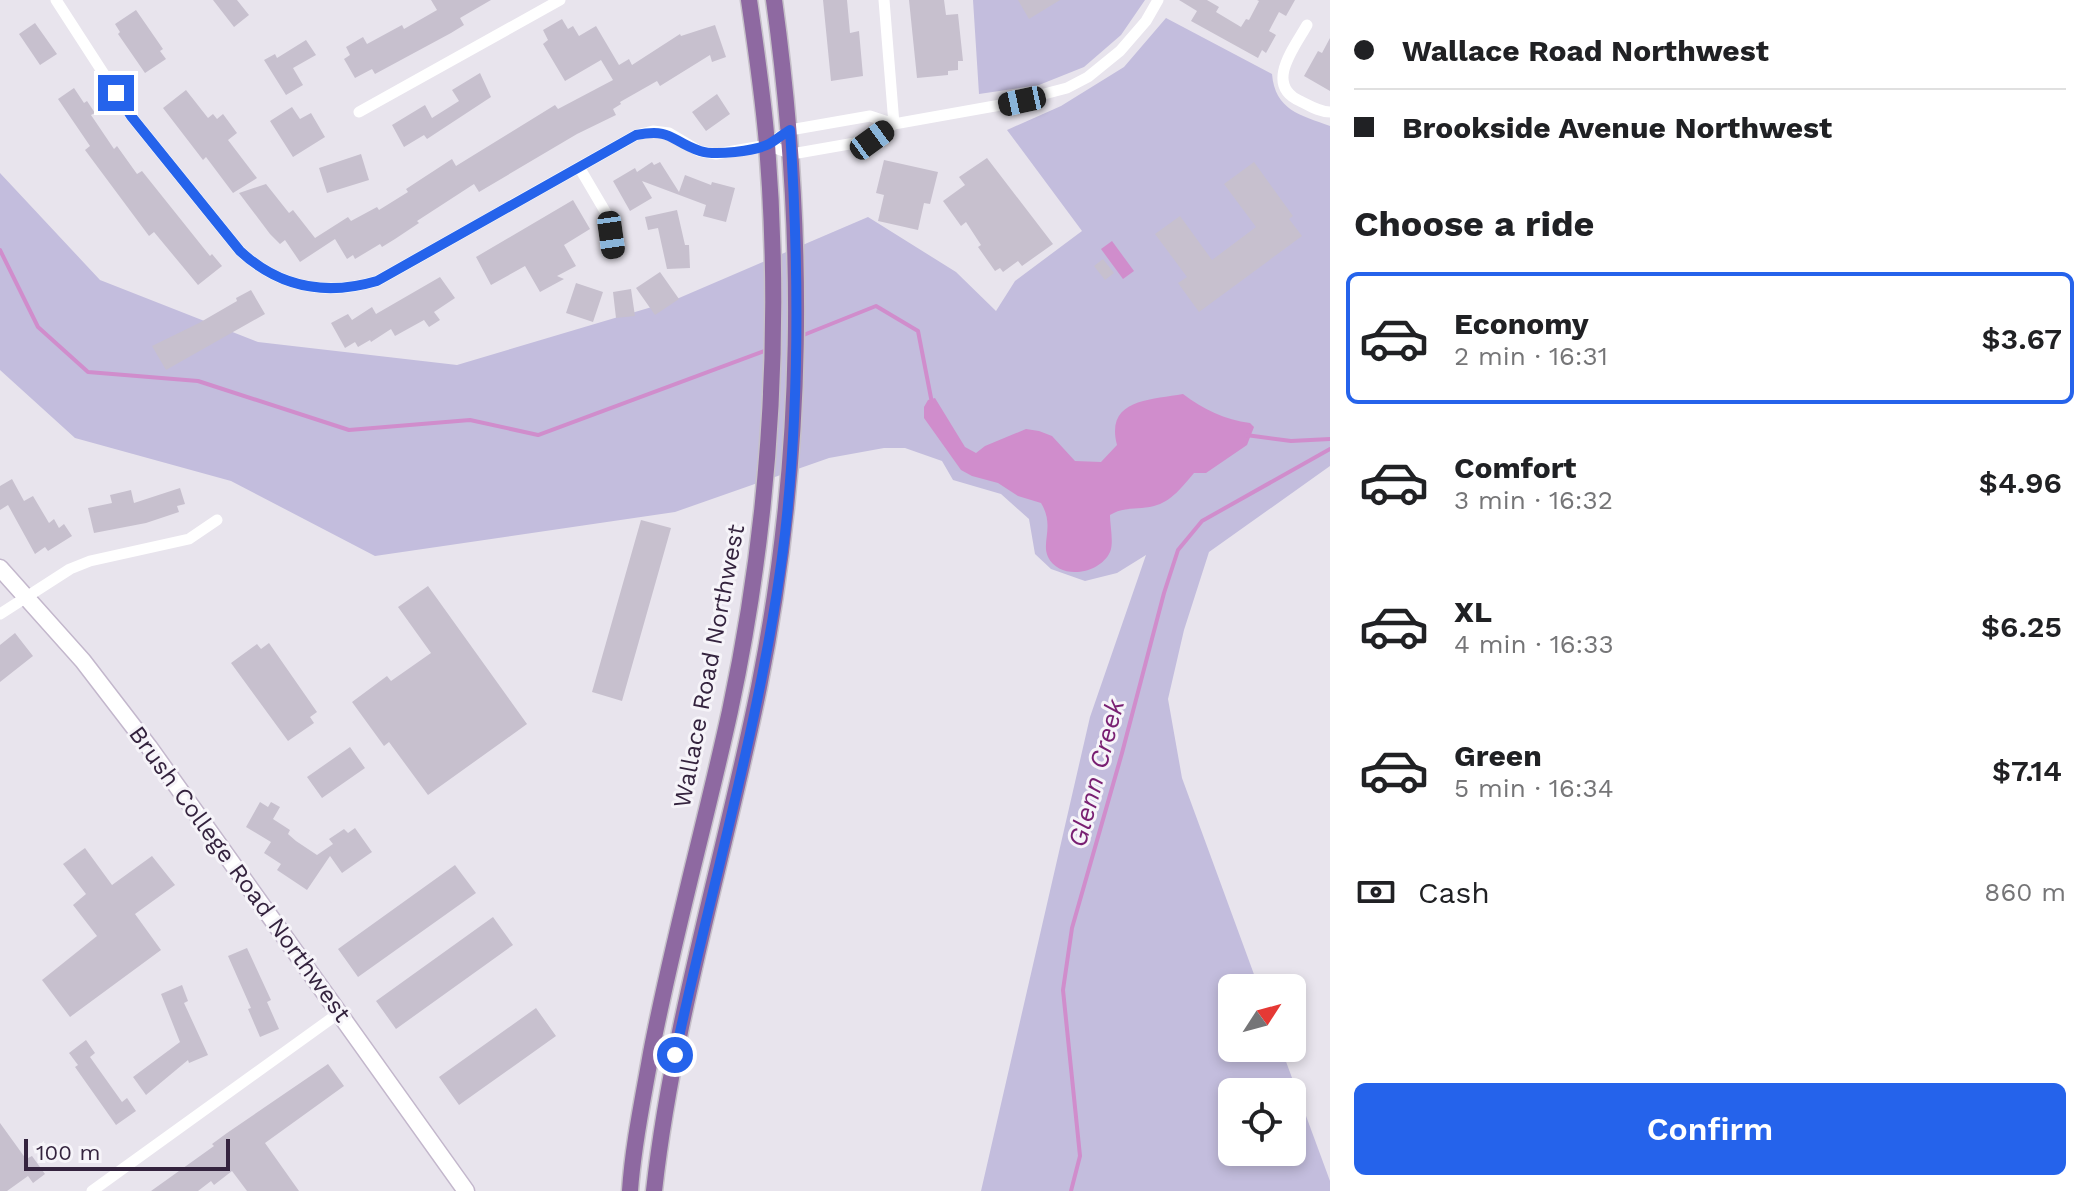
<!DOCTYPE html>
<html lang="en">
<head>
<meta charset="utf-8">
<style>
  :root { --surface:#fff; --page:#f6f6f6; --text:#202124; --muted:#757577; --line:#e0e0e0; --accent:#2563eb }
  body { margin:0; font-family:"Work Sans",sans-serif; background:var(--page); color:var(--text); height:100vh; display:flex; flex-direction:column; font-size:30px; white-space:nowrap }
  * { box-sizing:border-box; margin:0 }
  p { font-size:26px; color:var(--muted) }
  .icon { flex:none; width:44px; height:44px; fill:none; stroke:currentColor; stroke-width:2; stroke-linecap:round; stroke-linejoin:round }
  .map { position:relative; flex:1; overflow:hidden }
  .side { display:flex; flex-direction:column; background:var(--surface); width:760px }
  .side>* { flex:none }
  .top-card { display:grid; align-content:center; height:176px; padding:0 24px; background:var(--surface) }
  .needle { width:52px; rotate:54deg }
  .tools { position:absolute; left:1218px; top:974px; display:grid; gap:16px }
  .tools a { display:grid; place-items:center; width:88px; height:88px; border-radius:12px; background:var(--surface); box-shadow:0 4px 12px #0003; font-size:40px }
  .scale { position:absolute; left:24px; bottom:20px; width:206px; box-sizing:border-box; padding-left:8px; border:4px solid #34233e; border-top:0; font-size:22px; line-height:28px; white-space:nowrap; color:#34233e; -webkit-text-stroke:6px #f6f4f9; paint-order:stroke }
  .end { position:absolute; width:36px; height:36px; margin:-18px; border:10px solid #2563eb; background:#fff; box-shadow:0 0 0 4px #fff }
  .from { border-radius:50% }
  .car { position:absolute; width:24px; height:48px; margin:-24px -12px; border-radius:10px; box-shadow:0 0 6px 2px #0007; background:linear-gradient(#222 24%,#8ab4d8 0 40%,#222 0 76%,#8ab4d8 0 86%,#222 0) }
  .top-card b { display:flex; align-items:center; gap:28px; height:76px; font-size:30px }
  .top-card b+b { border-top:2px solid var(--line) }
  .top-card i { width:20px; height:20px; background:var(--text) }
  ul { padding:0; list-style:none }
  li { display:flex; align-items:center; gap:24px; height:132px; margin:0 16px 12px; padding:0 8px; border:4px solid transparent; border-radius:12px }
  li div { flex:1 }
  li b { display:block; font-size:30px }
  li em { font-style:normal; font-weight:600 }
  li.on { border-color:var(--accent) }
  li>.icon { width:72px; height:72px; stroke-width:1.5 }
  h2 { padding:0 24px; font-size:36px; line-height:96px }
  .pay { display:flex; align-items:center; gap:20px; height:88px; padding:0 24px; font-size:30px }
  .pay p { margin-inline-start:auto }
  .primary-button { display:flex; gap:16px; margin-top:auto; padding:16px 24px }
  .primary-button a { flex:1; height:92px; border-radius:12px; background:var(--accent); color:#fff; font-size:32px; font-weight:600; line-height:92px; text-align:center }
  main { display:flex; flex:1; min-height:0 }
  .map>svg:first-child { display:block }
  .green { fill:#c3bddd; fill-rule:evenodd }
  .water { fill:#d08dcc }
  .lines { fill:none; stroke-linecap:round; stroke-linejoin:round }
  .stream { stroke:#d08dcc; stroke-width:4 }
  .building { fill:#c7c0ce }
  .secondary-casing { stroke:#c3b7cc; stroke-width:19 }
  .primary-casing { stroke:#c6c1c9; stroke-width:19 }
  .street { stroke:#fff; stroke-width:11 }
  .secondary { stroke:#fff; stroke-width:16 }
  .primary { stroke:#8e69a1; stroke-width:16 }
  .route { stroke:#2563eb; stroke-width:10 }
  .labels { text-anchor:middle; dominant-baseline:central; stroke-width:6; stroke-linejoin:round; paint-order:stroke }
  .street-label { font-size:24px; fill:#34233e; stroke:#f6f4f9 }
  .water-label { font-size:26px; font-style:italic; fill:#791f72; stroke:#f6f4f9 }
</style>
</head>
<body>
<main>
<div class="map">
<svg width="1330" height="1191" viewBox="0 0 1330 1191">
  <rect width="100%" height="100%" fill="#e8e4ed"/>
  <path class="green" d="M973 0H1145L1121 35 1084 67 1039 85 979 94Z
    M1166 18 1272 74C1275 110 1300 115 1330 126V466L1209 552 1184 630 1168 699 1182 778 1259 988H1232V1048H1281L1330 1181V1191H981L1090 717 1146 555 1117 573 1085 581 1051 569 1035 554 1029 519 1001 494 953 480 942 461 905 448H884L829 458 675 512 375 556 231 481 75 438 0 370V173L100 280 258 342 457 365 672 301 868 217 956 272 996 311 1015 281 1082 231 1007 130 1061 106 1124 67ZM1232 1092H1292V1152H1232Z"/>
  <path class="water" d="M1112 241 1134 271 1123 279 1101 249Z
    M1183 394C1203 409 1225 420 1250 423L1254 427 1247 445 1206 473H1194C1183 486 1171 502 1154 506 1138 510 1125 506 1110 515 1110 525 1114 543 1110 552 1100 574 1060 581 1048 557 1041 542 1055 526 1041 503L1018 496 998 483 972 476 961 470 924 418V407L928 400 935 398 965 447 976 453 985 446 1026 429 1039 431 1052 436 1075 461 1101 462 1117 445C1105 399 1150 400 1183 394Z"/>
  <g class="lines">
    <path class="stream" d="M0 250 38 327 88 372 198 381 349 430 470 420 538 435 767 350
      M801 336 876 306 918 331 932 403
      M1246 435 1291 441 1330 439
      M1071 1191 1080 1156 1063 990 1072 928 1122 753 1164 593 1178 550 1202 521 1330 449"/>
  </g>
  <path class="building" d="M213 0H237L249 15 234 27Z
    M431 0H491L460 18 464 25 451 33 375 74 372 69 355 78 344 59 350 55 346 47 363 37 367 44 402 25 404 29 437 10Z
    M823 0H847L850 33 859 31 863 76 831 81Z
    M909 0H944L946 15 958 14 963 61H958V70L948 71V75L917 78Z
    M1018 0H1060L1029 19Z
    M1179 0H1207L1219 7 1216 12 1241 27 1246 19 1249 20 1259 1 1257 0H1295L1286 16 1279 12 1269 31 1276 35 1266 53 1262 50 1258 58 1191 21 1197 11Z
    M136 10 163 49 160 51 166 59 145 73 118 34 120 32 115 24Z
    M562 19 568 29 573 26 579 36 596 26 619 65 629 59 632 65 680 34 681 36 715 25 726 57 712 62 710 55 660 86 657 81 620 102 621 104 613 109 616 115 577 134 479 192 474 184 417 221 419 223 395 239 382 247 380 244 355 259 353 255 347 259 335 239 300 262 285 240 280 244 270 234 239 193 266 184 289 213 293 210 315 238 348 217 351 221 377 207 379 210 408 192 406 189 452 159 456 166 555 105 558 109 613 80 601 60 565 81 543 44 548 40 543 30Z
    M35 23 57 54 40 65 19 34Z
    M1330 38V91L1304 76 1318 51 1322 53Z
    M306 40 316 55 293 68 303 85 286 95 264 60 275 54 277 58Z
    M480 73 491 97 427 139 424 135 404 147 392 125 425 105 432 118 459 101 452 90Z
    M74 88 84 103 87 101 95 113 91 115 114 149 117 146 137 174 142 171 210 256 212 254 222 266 198 285 154 232 149 236 85 150 90 146 58 99Z
    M186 90 208 118 213 114 217 119 223 114 237 133 228 140 257 178 233 193 206 157 203 160 163 108Z
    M717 94 730 114 706 131 692 112Z
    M292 107 300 119 311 113 325 137 293 157 270 121Z
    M361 154 369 180 327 193 319 168Z
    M987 158 1053 244 1022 266 1018 261 1003 272 1000 268 995 271 978 247 981 245 966 222 961 226 943 201 965 185 959 177Z
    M884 160 938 172 930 204 924 203 918 230 878 221 884 195 876 193Z
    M652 162 654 165 660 162 679 192 685 175 711 185 712 182 735 188 726 222 703 216 706 205 642 181 652 198 630 211 613 181 635 168 637 172Z
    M1254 162 1293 216 1289 219 1302 236 1199 312 1178 283 1187 277 1155 234 1180 216 1212 260 1256 227 1224 184Z
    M573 200 590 229 564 245 576 266 557 276 564 279 540 292 525 266 491 285 476 257Z
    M677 210 685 245H689L690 268 667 269 658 228 648 230 645 217Z
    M1103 259 1114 273 1105 280 1094 266Z
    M660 272 679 299 655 315 636 288Z
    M440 277 455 298 434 312 440 320 429 327 424 320 395 336 391 329 371 342 370 340 358 347 355 342 345 348 331 323 348 314 352 320 372 307 376 314Z
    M576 283 603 292 593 322 566 313Z
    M631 289 635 316 616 318 613 292Z
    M251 290 265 314 166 370 152 346 199 323 237 301 236 298Z
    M12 479 24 501 33 496 49 523 54 519 59 528 64 524 72 536 48 551 45 547 35 554 8 505 0 510V486Z
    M180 488 185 504 177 506 179 512 146 523 94 533 88 508 112 503 110 495 131 490 134 503Z
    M641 520 671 528 622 701 592 692Z
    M428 586 527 724 428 795 389 742 384 746 352 702 387 676 391 681 431 653 398 607Z
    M15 633 33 656 0 682V645Z
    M269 643 317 712 310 717 314 723 288 741 231 663 257 644 261 649Z
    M350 747 365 768 322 798 307 777Z
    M260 802 268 807 271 802 280 807 273 819 290 830 288 834 296 841 317 855 333 844 329 839 344 829 348 833 355 828 372 852 342 873 330 856 307 890 277 870 281 864 264 853 271 842 246 827Z
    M85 848 112 885 152 856 175 885 135 914 161 950 70 1017 42 980 97 936 73 905 86 894 63 864Z
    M455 865 476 893 358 977 338 949Z
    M493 917 513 945 396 1029 376 1001Z
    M247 948 271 1000 267 1002 279 1029 260 1037 248 1009 251 1008 228 956Z
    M182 985 188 1001 184 1003 208 1055 189 1063 188 1060 146 1095 133 1077 180 1042 161 994Z
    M536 1008 556 1036 459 1105 439 1077Z
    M86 1040 95 1053 90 1057 122 1102 127 1098 136 1111 116 1125 75 1067 78 1065 69 1053Z
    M328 1064 344 1086 265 1143 299 1191H247L232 1171 214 1185 211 1181 198 1191H151L214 1146 212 1144 227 1133Z
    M0 1123 26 1159 32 1156 45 1174 33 1183 28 1176 7 1191H0Z"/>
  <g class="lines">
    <g class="secondary-casing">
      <path id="secondary" d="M0 568 83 661 149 747 466 1191"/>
    </g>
    <g class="primary-casing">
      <path id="primary" d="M630 1191C633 1145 643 1099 651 1053 673 938 705 825 730 711 770 524 782 334 767 144 763 96 756 48 749 0
        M654 1191C673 1020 725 855 759 687 805 457 806 232 774 0"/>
    </g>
    <path class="street" d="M56 0 131 116 240 251C280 288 326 296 377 281L636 135 653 131 669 133 699 151 716 154 767 145 790 130 870 116 894 124
      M884 0 894 124
      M1307 25C1294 48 1264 85 1300 101 1310 106 1319 112 1330 112
      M359 112 560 0
      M767 145 792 154 872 140 894 124 1006 104 1067 88 1088 77 1120 51 1146 21 1158 0
      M579 167 609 218 614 253
      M0 614 70 569 90 561 189 539 217 520
      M92 1191 339 1013"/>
    <use href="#secondary" class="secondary"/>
    <use href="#primary" class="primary"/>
  </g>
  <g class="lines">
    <path class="route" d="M116 93 131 116 240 251C280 288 326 296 377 281L636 135C673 128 670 141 700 151 715 156 755 151 769 144 776 140 783 134 790 130 799 265 800 400 785 534 764 710 712 882 675 1055"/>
  </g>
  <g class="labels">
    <g class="street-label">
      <text transform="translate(709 666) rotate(-79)">Wallace Road Northwest</text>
      <text transform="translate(240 874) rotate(54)">Brush College Road Northwest</text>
    </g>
    <g class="water-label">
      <text transform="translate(1096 773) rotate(-75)">Glenn Creek</text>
    </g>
  </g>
</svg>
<div class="tools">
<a><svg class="needle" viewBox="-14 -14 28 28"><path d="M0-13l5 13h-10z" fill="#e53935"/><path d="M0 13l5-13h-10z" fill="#757577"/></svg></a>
<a><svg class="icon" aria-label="locate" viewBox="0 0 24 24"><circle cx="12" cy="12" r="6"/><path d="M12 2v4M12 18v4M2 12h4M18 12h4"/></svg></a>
</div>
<div class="scale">100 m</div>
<i class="end from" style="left:675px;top:1055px"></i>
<i class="end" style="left:116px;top:93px"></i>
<i class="car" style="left:1022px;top:101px;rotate:258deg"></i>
<i class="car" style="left:872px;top:140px;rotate:54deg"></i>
<i class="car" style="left:611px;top:235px;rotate:172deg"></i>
</div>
<section class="side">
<div class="top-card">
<b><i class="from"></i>Wallace Road Northwest</b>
<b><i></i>Brookside Avenue Northwest</b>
</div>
<h2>Choose a ride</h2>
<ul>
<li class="on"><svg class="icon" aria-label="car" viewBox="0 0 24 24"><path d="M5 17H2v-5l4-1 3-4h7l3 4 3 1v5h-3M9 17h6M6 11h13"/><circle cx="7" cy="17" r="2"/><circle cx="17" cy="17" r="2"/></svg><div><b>Economy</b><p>2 min · 16:31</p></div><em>$3.67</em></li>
<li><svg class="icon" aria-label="car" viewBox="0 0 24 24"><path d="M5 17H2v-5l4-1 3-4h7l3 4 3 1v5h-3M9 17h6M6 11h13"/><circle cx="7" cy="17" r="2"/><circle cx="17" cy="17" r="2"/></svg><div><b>Comfort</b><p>3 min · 16:32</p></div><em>$4.96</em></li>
<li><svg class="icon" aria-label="car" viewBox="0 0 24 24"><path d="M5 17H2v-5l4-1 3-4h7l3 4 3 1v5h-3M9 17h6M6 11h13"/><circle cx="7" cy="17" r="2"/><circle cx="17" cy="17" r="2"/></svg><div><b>XL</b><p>4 min · 16:33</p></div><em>$6.25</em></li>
<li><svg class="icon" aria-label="car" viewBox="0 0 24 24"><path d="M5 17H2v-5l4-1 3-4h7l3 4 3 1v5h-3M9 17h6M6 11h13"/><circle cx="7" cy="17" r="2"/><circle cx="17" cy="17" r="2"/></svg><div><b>Green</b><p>5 min · 16:34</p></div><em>$7.14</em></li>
</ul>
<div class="pay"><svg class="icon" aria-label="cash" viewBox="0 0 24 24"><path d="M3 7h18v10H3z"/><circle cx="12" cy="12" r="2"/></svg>Cash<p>860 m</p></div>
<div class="primary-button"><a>Confirm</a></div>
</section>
</main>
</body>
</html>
